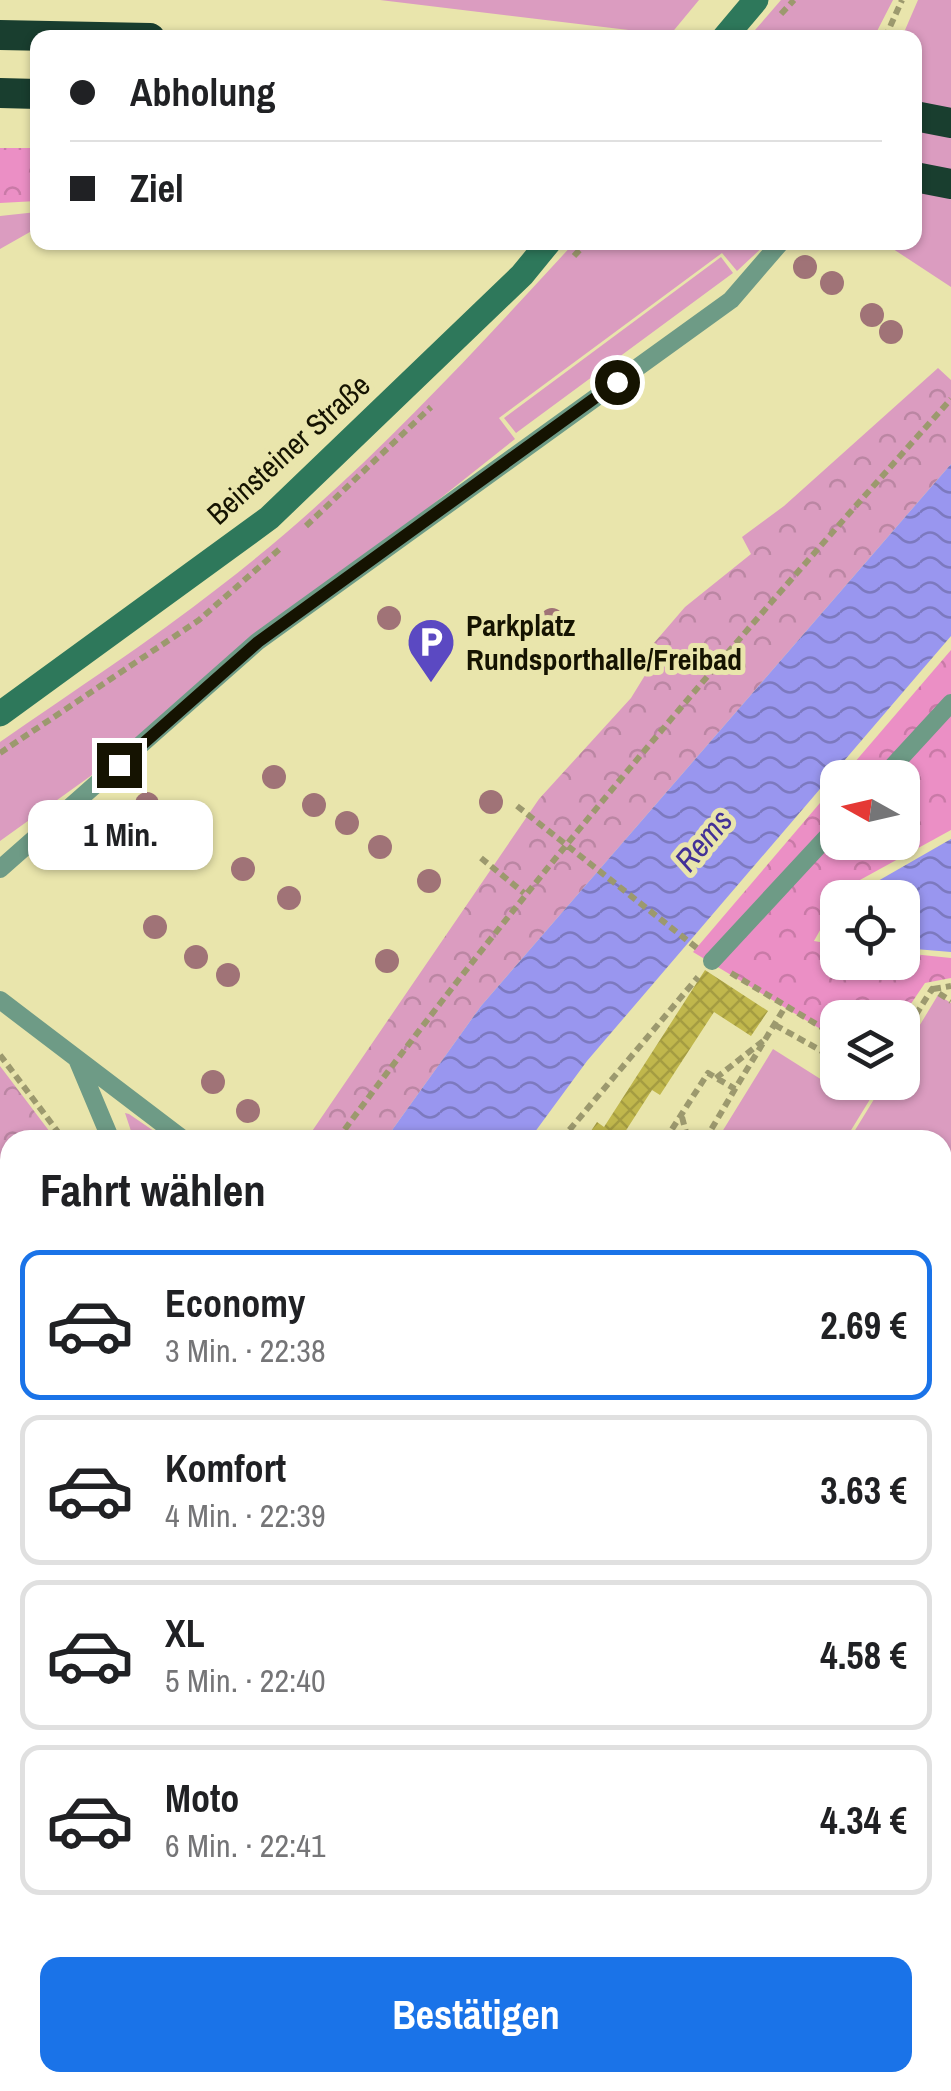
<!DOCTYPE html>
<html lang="de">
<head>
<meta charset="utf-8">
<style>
  :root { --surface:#fff; --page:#f2f2f2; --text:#202124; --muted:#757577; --line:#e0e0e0; --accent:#1a73e8 }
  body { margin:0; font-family:"Archivo Narrow",sans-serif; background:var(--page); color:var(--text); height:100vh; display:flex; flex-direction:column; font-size:38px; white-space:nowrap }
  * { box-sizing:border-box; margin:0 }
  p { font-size:32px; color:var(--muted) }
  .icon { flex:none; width:55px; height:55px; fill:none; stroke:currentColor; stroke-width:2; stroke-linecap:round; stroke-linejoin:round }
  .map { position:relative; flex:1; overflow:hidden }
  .panel { position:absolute; left:0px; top:1130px; width:952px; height:962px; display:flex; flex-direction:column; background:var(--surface); border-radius:30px 30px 0 0; box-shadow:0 2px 8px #0004 }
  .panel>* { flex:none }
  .guide { position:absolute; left:30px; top:30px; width:892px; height:220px; border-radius:20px; box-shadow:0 2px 8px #0004; display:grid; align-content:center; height:220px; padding:0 40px; background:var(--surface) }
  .needle { width:65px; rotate:278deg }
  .tools { position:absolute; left:820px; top:760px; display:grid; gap:20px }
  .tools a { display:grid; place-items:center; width:100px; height:100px; border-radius:20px; background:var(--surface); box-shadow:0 2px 8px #0004; font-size:50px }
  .end { position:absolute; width:45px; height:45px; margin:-22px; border:12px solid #151301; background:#fff; box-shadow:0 0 0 5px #fff }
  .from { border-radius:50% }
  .bubble { position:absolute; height:70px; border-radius:20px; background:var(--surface); box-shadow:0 2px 8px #0004; font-size:32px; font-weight:800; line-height:70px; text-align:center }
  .guide b { display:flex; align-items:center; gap:35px; height:95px; font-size:38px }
  .guide b+b { border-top:2px solid var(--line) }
  .guide i { width:25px; height:25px; background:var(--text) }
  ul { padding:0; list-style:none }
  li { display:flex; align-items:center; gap:30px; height:150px; margin:0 20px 15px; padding:0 20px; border:5px solid var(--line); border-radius:20px }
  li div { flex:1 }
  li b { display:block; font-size:38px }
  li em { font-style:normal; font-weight:800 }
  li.on { border-color:var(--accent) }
  li>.icon { width:90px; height:90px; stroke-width:1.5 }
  h2 { padding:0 40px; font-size:45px; line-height:120px }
  .cta { display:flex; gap:20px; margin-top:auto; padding:20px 40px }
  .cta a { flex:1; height:115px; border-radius:20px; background:var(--accent); color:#fff; font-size:40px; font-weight:800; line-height:115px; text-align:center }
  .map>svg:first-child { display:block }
  .grass { fill:#db9cc0 }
  .forest { fill:url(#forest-crowns) }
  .park { fill:url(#park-crowns) }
  .water { fill:url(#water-waves) }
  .building { fill:url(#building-cross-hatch) }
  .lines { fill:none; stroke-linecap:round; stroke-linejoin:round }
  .path { stroke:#9c996e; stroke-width:6; stroke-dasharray:8 5; stroke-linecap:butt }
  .lane { stroke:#6e9b86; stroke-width:18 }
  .secondary { stroke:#2e785b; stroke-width:25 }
  .highway { stroke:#193e2f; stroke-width:30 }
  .tree { fill:#a07377 }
  .route { stroke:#151301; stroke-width:12 }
  .labels { text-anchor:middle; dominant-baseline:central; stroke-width:10; stroke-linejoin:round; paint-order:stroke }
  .street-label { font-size:30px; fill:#151301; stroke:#e9e5ac }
  .poi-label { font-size:30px; font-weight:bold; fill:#151301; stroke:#e9e5ac; text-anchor:start }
  .water-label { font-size:32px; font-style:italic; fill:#423197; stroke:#e9e5ac }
</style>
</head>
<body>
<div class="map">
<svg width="951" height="2091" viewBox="0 0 951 2091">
  <defs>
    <pattern id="forest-crowns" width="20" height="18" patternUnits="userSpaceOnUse" patternTransform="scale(2.5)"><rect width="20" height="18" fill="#eb8fc5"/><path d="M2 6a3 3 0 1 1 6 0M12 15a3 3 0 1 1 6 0" fill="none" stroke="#c97aa7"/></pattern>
    <pattern id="park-crowns" width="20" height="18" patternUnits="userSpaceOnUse" patternTransform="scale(2.5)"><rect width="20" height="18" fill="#db9cc0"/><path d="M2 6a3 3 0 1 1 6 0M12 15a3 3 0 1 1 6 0" fill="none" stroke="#bb86a3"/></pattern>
    <pattern id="water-waves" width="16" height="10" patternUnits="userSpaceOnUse" patternTransform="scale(2.5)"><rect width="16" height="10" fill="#9996ef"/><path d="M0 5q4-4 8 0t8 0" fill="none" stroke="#7c79bf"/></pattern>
    <pattern id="building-cross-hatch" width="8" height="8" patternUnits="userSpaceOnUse" patternTransform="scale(2.5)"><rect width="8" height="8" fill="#c0b74c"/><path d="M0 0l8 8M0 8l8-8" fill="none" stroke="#a49c41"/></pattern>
  </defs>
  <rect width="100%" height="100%" fill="#e9e5ac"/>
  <path class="grass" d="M380 0H699L670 35Z
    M781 0H893L874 37H749Z
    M918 0H951V287L884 243 915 242V38L902 37Z
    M37 212V228L0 249V216Z
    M574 243H767L737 271 722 253 499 418 515 439 92 775 0 841V742C73 691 148 643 218 588 349 488 463 364 574 243Z
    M721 257 733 273 516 433 504 418Z
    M938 995 951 1003V1367L942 1362V1140H849L884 1083 902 1082 903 1053Z
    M773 1049 830 1085 837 1072 838 1082 880 1083 845 1140H717Z
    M125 1113 129 1114 167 1140H134Z
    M942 1475 951 1480V1928L943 1929Z
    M10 2050V2082L169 2083 165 2091H0V2067Z"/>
  <path class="forest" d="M0 148H37V201L0 203Z
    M951 650V830L849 886 838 898 814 941 837 945 838 962H902L903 953 951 958V978L925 983 902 1017 838 1018 837 1039 693 952 837 783 838 842H902V778L842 777Z"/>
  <path class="park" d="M938 368 951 380V464L481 1006 385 1140H306L539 799 631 698 647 672 654 643 685 607 751 554 742 537 784 506Z
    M0 1066 56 1140H10V1238L0 1225Z
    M10 1369V1714L0 1731V1383Z
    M174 2082H880L885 2091H170Z"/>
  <path class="water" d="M951 464V636L587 1061 529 1140H385L481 1006Z
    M951 839V952L903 948 902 898 850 897Z
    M10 1714V1937L0 1954V1731Z"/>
  <path class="building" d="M705 970 768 1011 751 1036 714 1012 660 1095 652 1090 623 1135 630 1140H585L597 1122 604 1127Z
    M0 1225 10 1238V1369L0 1383Z
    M820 2082H879L884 2091H825Z"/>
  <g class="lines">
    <path class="path" d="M781 14 794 0
      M885 38 902 0
      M574 256 587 242
      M306 526 431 407
      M0 753 199 620 282 547
      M517 806 697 948
      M481 858 524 893
      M731 973 838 1037
      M933 989 951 986
      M775 1025 838 1060
      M902 1037 932 989 951 1001
      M0 1055 64 1140
      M716 1078 763 1041
      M682 1117 688 1140
      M337 1140C528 880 736 639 951 399
      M561 1140 698 977
      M641 1140 644 1135 652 1140
      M665 1140 708 1073 735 1089 785 1007
      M705 1140 735 1089
      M0 1160 10 1166
      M942 1373 951 1378
      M0 1455 10 1453
      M0 1640 10 1623
      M0 2033 10 2016
      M942 2075 951 2064
      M710 2082 721 2091
      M930 2091 937 2082"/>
    <path class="lane" d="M882 778 951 703
      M0 869 257 642 731 300 781 242
      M712 961 838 825
      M0 1000 184 1140
      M77 1059 111 1140
      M942 2011 951 2015"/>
    <path class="secondary" d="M724 38 756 0
      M0 714 269 518 522 275 549 242"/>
    <path class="highway" d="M0 35 150 38
      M0 93 38 94
      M915 116 951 123
      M915 177 951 184"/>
  </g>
  <g class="tree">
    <circle cx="805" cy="267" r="12"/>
    <circle cx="832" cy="283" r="12"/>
    <circle cx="872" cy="315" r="12"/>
    <circle cx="891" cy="332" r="12"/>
    <circle cx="389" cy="618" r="12"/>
    <circle cx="552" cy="620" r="12"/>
    <circle cx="274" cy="777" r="12"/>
    <circle cx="491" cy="802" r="12"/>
    <circle cx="147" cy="804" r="12"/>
    <circle cx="314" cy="805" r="12"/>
    <circle cx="347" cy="823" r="12"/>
    <circle cx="194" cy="838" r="12"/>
    <circle cx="380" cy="847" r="12"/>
    <circle cx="243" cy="869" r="12"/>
    <circle cx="429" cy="881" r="12"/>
    <circle cx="289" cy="898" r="12"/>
    <circle cx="155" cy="927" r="12"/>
    <circle cx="196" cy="957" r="12"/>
    <circle cx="387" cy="961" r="12"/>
    <circle cx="228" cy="975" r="12"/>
    <circle cx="213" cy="1082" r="12"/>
    <circle cx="248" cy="1111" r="12"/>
  </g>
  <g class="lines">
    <path class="route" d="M119 765 258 642 617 382"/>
  </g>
  <defs>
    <g id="parking-pin" transform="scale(2.5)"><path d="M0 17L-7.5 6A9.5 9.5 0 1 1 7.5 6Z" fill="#5b49c2" stroke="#e9e5ac"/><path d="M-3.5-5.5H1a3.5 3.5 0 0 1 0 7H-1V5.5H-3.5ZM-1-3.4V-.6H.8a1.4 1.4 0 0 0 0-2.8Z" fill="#fff"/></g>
  </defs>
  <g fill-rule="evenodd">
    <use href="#parking-pin" x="431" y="642"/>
  </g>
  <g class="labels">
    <g class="street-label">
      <text transform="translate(288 449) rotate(-42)">Beinsteiner Straße</text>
    </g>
    <g class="poi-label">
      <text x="466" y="625">Parkplatz<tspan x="466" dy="34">Rundsporthalle/Freibad</tspan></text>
    </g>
    <g class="water-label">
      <text transform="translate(703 840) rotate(-50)">Rems</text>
    </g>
  </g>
</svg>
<div class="tools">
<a><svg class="needle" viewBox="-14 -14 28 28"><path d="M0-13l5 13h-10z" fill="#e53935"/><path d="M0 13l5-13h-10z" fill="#757577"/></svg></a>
<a><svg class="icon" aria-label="locate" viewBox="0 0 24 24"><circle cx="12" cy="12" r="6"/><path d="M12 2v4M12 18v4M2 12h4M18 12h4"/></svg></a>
<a><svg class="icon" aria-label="layers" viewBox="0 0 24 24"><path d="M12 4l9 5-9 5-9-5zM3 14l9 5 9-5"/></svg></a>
</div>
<i class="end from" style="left:617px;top:382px"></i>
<i class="end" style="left:119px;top:765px"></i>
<div class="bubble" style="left:28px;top:800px;width:185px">1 Min.</div>
<div class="guide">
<b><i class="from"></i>Abholung</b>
<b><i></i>Ziel</b>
</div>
<section class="panel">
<h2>Fahrt wählen</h2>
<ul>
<li class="on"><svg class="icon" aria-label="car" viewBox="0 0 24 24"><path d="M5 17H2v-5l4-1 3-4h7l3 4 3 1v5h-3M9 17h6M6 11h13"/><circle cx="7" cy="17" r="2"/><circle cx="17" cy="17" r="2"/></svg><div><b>Economy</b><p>3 Min. · 22:38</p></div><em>2.69 €</em></li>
<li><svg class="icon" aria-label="car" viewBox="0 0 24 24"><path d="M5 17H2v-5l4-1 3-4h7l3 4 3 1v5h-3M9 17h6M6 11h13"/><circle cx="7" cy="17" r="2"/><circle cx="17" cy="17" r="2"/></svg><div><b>Komfort</b><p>4 Min. · 22:39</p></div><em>3.63 €</em></li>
<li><svg class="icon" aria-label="car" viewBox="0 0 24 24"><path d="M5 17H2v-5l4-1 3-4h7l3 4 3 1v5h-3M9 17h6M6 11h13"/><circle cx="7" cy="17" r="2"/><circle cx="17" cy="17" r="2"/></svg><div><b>XL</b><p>5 Min. · 22:40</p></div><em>4.58 €</em></li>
<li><svg class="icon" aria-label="car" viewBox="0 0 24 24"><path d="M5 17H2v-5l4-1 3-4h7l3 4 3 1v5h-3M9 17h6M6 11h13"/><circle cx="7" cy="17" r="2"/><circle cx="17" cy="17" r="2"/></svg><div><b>Moto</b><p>6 Min. · 22:41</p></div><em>4.34 €</em></li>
</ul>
<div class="cta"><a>Bestätigen</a></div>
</section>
</div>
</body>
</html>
